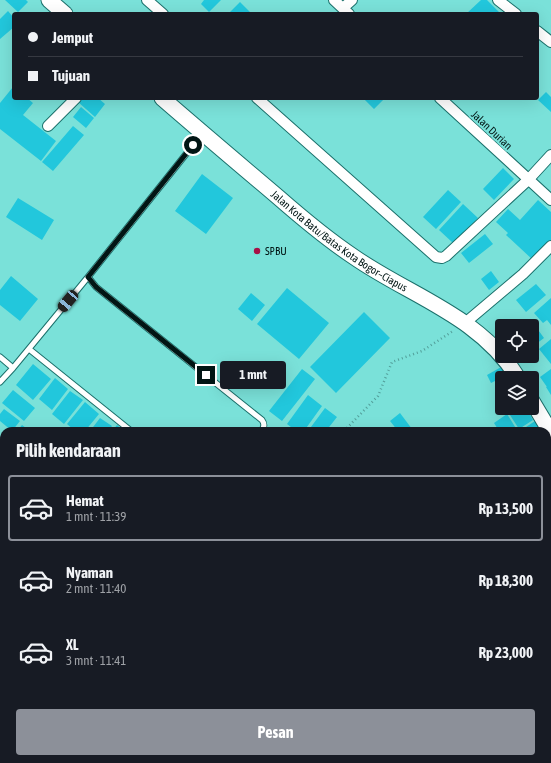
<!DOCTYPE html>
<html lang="id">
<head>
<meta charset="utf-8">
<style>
  :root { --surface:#171b24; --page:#242831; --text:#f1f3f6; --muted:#9ea1a6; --line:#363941; --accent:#8c9099 }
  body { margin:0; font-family:"Asap Condensed",sans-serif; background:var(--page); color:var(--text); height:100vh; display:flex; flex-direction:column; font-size:15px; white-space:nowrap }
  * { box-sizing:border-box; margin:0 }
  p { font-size:13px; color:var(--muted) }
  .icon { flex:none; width:22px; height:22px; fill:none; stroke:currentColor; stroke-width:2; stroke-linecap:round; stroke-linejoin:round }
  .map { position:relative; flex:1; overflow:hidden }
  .panel { position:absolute; left:0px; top:427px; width:551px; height:336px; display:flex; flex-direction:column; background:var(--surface); border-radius:12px 12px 0 0; box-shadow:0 4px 16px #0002 }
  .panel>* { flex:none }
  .guide { position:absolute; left:12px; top:12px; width:527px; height:88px; border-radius:4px; box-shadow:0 4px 16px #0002; display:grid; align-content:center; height:88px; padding:0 16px; background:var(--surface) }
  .buttons { position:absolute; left:495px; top:319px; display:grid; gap:8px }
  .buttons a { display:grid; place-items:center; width:44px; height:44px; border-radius:4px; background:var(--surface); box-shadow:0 4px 16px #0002; font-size:20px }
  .end { position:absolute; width:18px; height:18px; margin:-9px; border:5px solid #011514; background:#fff; box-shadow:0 0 0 2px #fff }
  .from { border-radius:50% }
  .bubble { position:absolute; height:28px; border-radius:4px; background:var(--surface); box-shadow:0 4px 16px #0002; font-size:13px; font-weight:700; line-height:28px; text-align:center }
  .car { position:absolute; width:12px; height:24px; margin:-12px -6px; border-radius:5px; box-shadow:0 0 3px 1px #0007; background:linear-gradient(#222 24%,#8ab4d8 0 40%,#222 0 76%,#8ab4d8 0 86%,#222 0) }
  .guide b { display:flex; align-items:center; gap:14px; height:38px; font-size:15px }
  .guide b+b { border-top:1px solid var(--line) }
  .guide i { width:10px; height:10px; background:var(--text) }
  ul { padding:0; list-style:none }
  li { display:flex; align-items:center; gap:12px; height:66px; margin:0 8px 6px; padding:0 8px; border:2px solid transparent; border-radius:4px }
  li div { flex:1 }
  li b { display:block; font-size:15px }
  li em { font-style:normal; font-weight:700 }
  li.active { border-color:var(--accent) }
  li>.icon { width:36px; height:36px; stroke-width:1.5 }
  h2 { padding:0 16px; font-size:18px; line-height:48px }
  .button { display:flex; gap:8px; margin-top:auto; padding:8px 16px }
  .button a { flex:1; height:46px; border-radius:4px; background:var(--accent); color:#fff; font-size:16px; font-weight:700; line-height:46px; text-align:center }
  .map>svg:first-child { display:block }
  .building { fill:#22c7dc }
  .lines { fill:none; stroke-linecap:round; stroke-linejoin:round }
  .lane-casing { stroke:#1b706b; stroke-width:7 }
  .street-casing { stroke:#1b706b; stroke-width:12 }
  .secondary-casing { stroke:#1b706b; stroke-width:17 }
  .path { stroke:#529e99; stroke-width:2.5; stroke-dasharray:1 3; stroke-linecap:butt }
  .lane { stroke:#fff; stroke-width:5 }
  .street { stroke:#fff; stroke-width:10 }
  .secondary { stroke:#fff; stroke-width:15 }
  .route { stroke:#011514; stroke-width:5 }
  .poi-dot { fill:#a71046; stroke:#7ae1d9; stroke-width:1.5 }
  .labels { text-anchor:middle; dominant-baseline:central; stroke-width:4; stroke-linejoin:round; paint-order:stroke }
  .street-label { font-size:11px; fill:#011514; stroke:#7ae1d9 }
  .poi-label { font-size:11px; fill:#011514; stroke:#7ae1d9; text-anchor:start }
</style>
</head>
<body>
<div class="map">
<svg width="551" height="763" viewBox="0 0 551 763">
  <rect width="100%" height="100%" fill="#7ae1d9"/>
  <path class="building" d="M5 0H26L28 2 18 12Z
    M204 0H221L209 12 201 4Z
    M481 0H487L501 14H466Z
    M240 2 251 13 250 14H228Z
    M8 11 14 18V27L0 39V19Z
    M13 87 14 88V98H27L33 103 23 115 56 141 41 161 0 129V103Z
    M546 92 551 97V112L538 100Z
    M81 98H98L105 104 95 117 78 102Z
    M363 98H385L374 109Z
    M81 107 94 118 86 128 73 117Z
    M73 126 84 135 53 171 42 162Z
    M503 168 514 179 494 200 483 189Z
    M202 174 233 198 206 234 175 211Z
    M448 190 461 202 436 229 423 217Z
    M18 198 54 220 42 240 6 217Z
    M538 200 551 212V240L533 260 506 235 508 233 496 222 508 209 520 220Z
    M463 204 478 218 453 243 439 230Z
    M485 234 493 244 469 263 461 253Z
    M491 271 499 282 489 290 481 279Z
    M11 276 38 299 20 321 0 305V290Z
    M536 284 546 295 526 312 516 300Z
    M287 288 329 323 299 359 257 324Z
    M251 293 265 305 252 321 238 309Z
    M551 298V325L547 320 543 323 534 313Z
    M364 312 390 338 336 393 310 367Z
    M536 327 544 338 532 347V329Z
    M551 339V364L539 349Z
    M33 364 51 379 33 400 16 385Z
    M503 366 507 375 491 383 487 375Z
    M302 369 315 379 282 421 269 411Z
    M551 369V384L547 387 540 377Z
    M55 378 68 389 52 410 39 399Z
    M551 384V395L546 387Z
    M13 390 35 408 24 421 2 403Z
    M70 391 83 400 64 424 52 414Z
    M308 395 322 406 304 431H296L287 424Z
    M85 402 99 414 85 431H75L67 424Z
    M325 408 337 417 326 431H308Z
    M513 408H526L533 420 519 429 508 412Z
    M4 409 20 421 12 431 0 421V414Z
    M400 413 412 429 410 431H398L390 421Z
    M507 414 517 430 515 431H499L494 423Z
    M100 418 112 426 108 431H90Z
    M535 421 542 431H520Z
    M22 425 30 431H17Z
    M117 425 124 431H112Z
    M551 458V472L547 475V461Z
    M0 484 4 488V634L0 630Z
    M547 669 551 674V694L550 696 547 693Z
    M551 707V744L547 739V711Z
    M547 746 551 749V763H546L540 759H547Z
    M343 759H355L357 761 355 763H339Z
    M377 759H398L394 763H380Z
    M415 759H421L424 763H410Z
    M475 759H485L488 763H470Z
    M507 759H522L519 763H512Z"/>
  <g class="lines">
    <g class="lane-casing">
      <path id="lane" d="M88 277 96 287 262 420C265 424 264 428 261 431
        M29 349 131 431
        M0 357 13 368
        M0 382 13 368 88 277 202 134"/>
    </g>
    <g class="street-casing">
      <path id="street" d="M147 0 163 14
        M334 0 349 14
        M498 0 516 14
        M343 8 352 0
        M537 31 551 42
        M257 98 436 257 442 258 446 256 528 180 551 155
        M440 98 551 200
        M48 126 76 98
        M465 323 523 274 551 246
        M547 453 551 450
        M547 615 551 613
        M547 701 551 698
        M289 759 291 763
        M426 759 430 763
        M492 759 495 763
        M404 763 408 759
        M461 763 464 759
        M528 763 530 759"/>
    </g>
    <g class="secondary-casing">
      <g id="secondary">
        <path d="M49 0 65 14"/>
        <path id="s1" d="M162 98C200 131 239 164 278 197 302 218 327 239 354 257 410 296 480 316 518 378"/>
        <path d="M532 401 551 433"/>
      </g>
    </g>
    <path class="path" d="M344 431 378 396 392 362 422 351 453 331"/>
    <use href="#lane" class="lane"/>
    <use href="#street" class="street"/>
    <use href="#secondary" class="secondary"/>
  </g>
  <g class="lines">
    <path class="route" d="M193 145 88 277 96 287 206 375"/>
  </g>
  <circle class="poi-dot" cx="257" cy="251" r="4"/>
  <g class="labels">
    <g class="street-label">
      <text transform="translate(492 130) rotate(43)">Jalan Durian</text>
      <text stroke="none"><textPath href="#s1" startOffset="228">Jalan Kota Batu/Batas Kota Bogor–Ciapus</textPath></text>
    </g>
    <g class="poi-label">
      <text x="265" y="251">SPBU</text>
    </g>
  </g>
</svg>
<div class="buttons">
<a><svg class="icon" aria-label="locate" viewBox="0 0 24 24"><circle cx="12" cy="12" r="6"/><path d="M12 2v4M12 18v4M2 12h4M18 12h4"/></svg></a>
<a><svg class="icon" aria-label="layers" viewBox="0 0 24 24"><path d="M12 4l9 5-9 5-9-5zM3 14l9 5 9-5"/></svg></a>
</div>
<i class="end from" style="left:193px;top:145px"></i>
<i class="end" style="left:206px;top:375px"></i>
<div class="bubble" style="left:220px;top:361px;width:66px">1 mnt</div>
<i class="car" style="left:68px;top:301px;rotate:220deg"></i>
<div class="guide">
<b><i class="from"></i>Jemput</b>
<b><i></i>Tujuan</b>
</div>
<section class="panel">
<h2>Pilih kendaraan</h2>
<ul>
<li class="active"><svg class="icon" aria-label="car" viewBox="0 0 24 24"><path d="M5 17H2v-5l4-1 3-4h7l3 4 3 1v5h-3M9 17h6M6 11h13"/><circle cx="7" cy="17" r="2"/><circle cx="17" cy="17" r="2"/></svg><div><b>Hemat</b><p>1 mnt · 11:39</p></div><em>Rp 13,500</em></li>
<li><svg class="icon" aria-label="car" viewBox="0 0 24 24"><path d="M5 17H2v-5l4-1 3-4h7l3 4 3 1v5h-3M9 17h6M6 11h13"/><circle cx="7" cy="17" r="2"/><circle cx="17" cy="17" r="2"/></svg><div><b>Nyaman</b><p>2 mnt · 11:40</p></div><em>Rp 18,300</em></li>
<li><svg class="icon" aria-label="car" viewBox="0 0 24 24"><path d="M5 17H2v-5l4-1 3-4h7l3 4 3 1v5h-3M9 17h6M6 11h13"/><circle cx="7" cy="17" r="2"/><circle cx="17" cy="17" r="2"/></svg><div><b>XL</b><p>3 mnt · 11:41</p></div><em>Rp 23,000</em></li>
</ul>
<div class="button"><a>Pesan</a></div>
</section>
</div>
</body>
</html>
